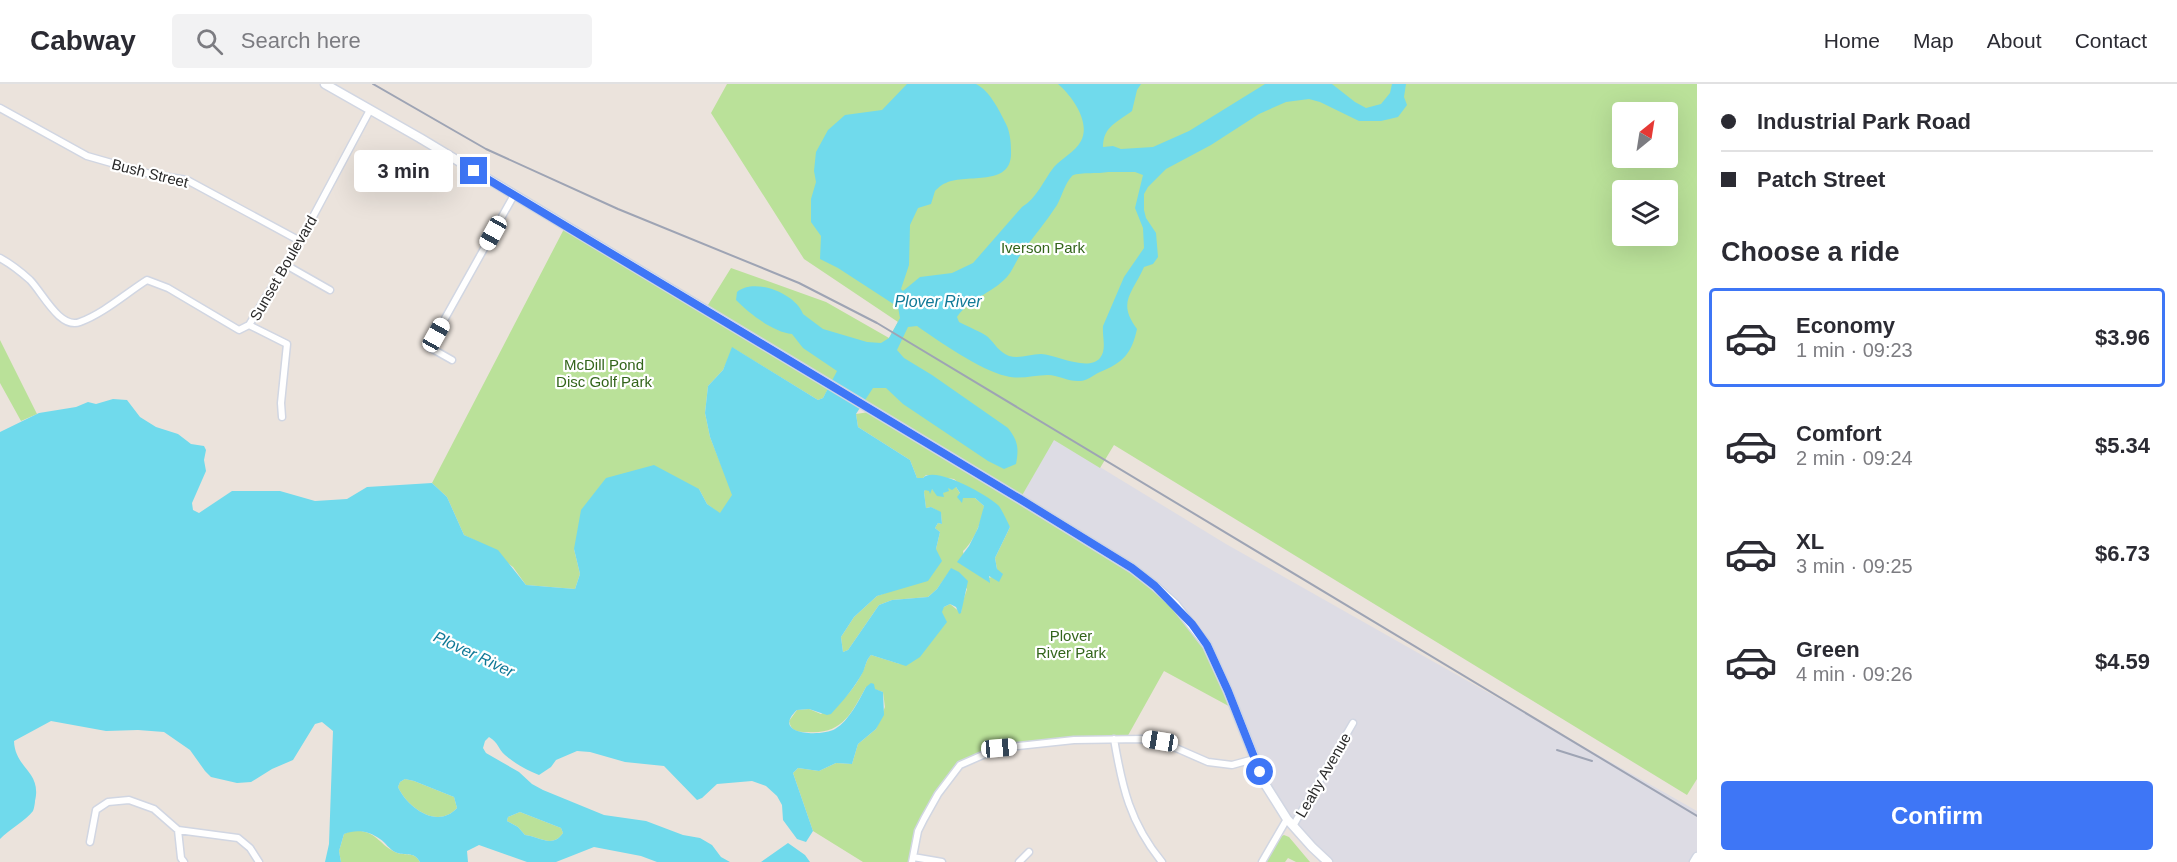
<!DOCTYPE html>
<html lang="en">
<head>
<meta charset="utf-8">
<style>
  :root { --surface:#fff; --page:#f2f2f3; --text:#2b2b33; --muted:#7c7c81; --line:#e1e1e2; --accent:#3e76f6 }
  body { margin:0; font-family:Arial,sans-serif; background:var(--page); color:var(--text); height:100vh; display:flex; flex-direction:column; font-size:22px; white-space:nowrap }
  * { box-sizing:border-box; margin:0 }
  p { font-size:20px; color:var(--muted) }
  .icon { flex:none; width:33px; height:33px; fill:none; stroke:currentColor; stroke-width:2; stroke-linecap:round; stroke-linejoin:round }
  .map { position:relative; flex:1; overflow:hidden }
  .panel { display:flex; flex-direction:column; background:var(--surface); width:480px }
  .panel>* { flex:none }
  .guide { display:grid; align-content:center; height:132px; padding:0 24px; background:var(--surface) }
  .needle { width:39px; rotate:30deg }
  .tools { position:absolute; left:1612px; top:18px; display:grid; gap:12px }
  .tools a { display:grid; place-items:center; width:66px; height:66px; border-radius:6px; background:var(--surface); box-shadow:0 6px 24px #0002; font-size:30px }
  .end { position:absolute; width:27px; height:27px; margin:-14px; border:8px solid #3e76f6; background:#fff; box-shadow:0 0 0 3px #fff }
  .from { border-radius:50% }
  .bubble { position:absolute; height:42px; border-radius:6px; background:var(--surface); box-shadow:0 6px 24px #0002; font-size:20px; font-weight:700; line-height:42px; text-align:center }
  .car { position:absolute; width:18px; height:36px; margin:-18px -9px; border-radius:8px; box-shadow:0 0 4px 2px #0007; background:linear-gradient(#fff 24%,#345 0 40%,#fff 0 76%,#345 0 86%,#fff 0) }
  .guide b { display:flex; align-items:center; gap:21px; height:57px; font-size:22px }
  .guide b+b { border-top:2px solid var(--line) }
  .guide i { width:15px; height:15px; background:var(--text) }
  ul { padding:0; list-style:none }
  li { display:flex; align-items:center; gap:18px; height:99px; margin:0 12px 9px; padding:0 12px; border:3px solid transparent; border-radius:6px }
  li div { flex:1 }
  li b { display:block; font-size:22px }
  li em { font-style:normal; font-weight:700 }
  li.current { border-color:var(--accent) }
  li>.icon { width:54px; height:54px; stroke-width:1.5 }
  h2 { padding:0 24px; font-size:27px; line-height:72px }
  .button { display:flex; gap:12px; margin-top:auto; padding:12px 24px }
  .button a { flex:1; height:69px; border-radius:6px; background:var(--accent); color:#fff; font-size:24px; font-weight:700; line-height:69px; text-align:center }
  header { display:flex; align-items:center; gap:36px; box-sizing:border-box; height:84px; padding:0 30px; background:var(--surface); border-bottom:2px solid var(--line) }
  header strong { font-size:28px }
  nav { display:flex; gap:33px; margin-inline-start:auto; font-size:21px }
  .search { width:420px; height:54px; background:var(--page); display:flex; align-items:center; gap:15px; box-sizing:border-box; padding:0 21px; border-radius:6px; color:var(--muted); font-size:22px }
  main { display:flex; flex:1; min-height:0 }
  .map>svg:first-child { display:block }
  .industrial { fill:#dddce4 }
  .green { fill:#bae199; fill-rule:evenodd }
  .water { fill:#70daec; fill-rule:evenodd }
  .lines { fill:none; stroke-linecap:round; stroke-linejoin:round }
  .street-casing { stroke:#d1d6e2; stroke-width:9 }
  .secondary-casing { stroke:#d1d6e2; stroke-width:11 }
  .street { stroke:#fff; stroke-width:6 }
  .secondary { stroke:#fff; stroke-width:8 }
  .rail { stroke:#9ea4b4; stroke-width:2 }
  .route { stroke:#3e76f6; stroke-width:8 }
  .labels { text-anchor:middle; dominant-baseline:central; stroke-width:4.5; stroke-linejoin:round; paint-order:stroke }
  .street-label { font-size:15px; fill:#2a2a2a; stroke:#fff }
  .park-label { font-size:15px; fill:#33651b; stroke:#fff }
  .water-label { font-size:16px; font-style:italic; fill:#107997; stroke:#fff }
</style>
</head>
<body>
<header>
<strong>Cabway</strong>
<div class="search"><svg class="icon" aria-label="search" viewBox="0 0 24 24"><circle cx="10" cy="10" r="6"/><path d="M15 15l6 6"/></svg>Search here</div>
<nav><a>Home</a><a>Map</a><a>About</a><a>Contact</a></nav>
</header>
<main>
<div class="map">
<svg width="1697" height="778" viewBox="0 0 1697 778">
  <rect width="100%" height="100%" fill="#ebe3dc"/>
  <path class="industrial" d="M1054 355 1226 460 1697 727V778H1320L1300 755 1265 700 1236 626 1020 415Z"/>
  <path class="green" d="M727 0H1697V695L1687 711 1114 361 1100 384 1054 356 1020 415 1132 484 1192 540 1236 626 1164 587 1126 655 999 664 960 681 924 735 912 778H863L813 747 793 689 798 684 819 687 836 679 852 680 858 660 876 645 885 623 883 608 866 603C851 630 842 651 807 648 797 648 791 647 789 637L797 626 809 625 821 630C841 618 852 610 863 587 866 581 866 576 871 571L900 580 944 523 950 520 961 529 962 520 967 505 951 485 937 505 928 513 892 516 879 521 848 566 843 568 841 553 854 533 877 512 888 508 936 465 940 448 935 444 938 439 942 440 941 429 931 423 926 424 924 408 925 406 932 405 941 411 948 404 956 403 963 414H975L984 422C983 435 973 459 963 467L966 482 989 498 988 494 992 493 997 485 995 474 1010 443 954 395 926 391 923 394H917L910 376 858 343 856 330 869 328 804 289 828 305 823 314 818 316 733 264 723 286 708 302 705 329 710 353 733 411 720 430 707 420 699 405 574 465 580 490 575 505 526 501 513 483 480 459 464 451 447 413 432 399 564 145 703 229 731 184 826 218 889 254 898 238 804 175 711 29ZM1623 28H1668V74H1623ZM1623 106H1668V152H1623Z
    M0 256 37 330 21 337 0 299Z
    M405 695 414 697 454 713 457 724C437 746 407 723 398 703L400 698Z
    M520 728 561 744 563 749C552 765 539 752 525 751L518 743 507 737 508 733Z
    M352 746C378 747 377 759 395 768 404 773 413 766 420 778H341L339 767 344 750Z
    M1284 751 1289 753 1310 778H1296L1288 774 1285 778H1265L1280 753Z"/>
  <path class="water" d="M907 0H976C990 7 999 26 1006 40 1010 48 1011 58 1011 67 1013 104 968 89 946 99 942 100 938 104 935 107L931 120 918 124 910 141 909 181 901 205 903 207 920 193 952 189 973 179 1022 123C1037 114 1043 97 1054 83 1062 74 1075 68 1081 57 1091 38 1072 12 1058 0H1141L1137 6 1132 27C1118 38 1103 42 1103 63L1113 62 1121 65 1153 63 1189 47 1265 0H1332L1355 18 1366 24 1381 20 1390 9 1392 0H1406L1404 13 1407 21 1398 33 1381 37H1359L1320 18 1309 15 1286 18 1259 30 1211 61 1166 85 1148 103 1144 110V126L1146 134 1156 149 1158 173 1153 180 1144 183C1132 210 1117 218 1137 245 1132 269 1123 279 1100 288 1093 291 1087 297 1080 297 1069 298 1058 291 1048 291 1033 291 1021 296 1006 292 980 286 940 258 917 242L908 243 897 266 904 274 932 291 1008 344C1018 357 1019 364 1016 380L1004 385 988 377 903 320 886 304H873L856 330 858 343 910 376 917 394H923C935 381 989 412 999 422 1003 428 1007 437 1010 443L995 474 997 485 1003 490 999 498 989 492 990 499 957 478 969 462 978 444 984 422 975 414H963L962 419 957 413 960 409 956 403 952 406 948 404 949 407 943 409 944 413 937 412 932 405 930 410 929 407 925 406 924 408 926 424 931 423 941 428 942 440 938 439 935 444 940 448 936 465 942 477 928 497 877 512 854 533 841 553 843 568 848 566 879 521 892 516 928 513 937 505 951 484 959 488 968 497 961 529 959 530 956 523 950 520 944 523 942 528 947 538 920 573 906 582 871 571C866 576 866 581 863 588 855 603 843 617 831 630L827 631 809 625 797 626C770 651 821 653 835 645 849 637 859 616 866 603L871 599 874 600 875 605 883 608 884 631 876 645 858 660 852 680 836 679 819 687 798 684 793 689 813 747 806 758 797 755 783 736 782 721 777 712 766 702 752 697 717 700 702 714 697 716 664 682 625 678 590 668 577 667 556 676 551 683 539 691C527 686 515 680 505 671 498 665 499 659 489 653L485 657 483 664 486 669 519 688 532 700 543 706 604 731 646 737 683 751 700 754 712 761 721 773 730 778H657L641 772 594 763 556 778H527L479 761 467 767 468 778H420C413 766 405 773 395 768 389 765 386 759 380 755 369 747 357 745 344 750L339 767 341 778H325L329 760 333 647 322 638 315 640 293 676 272 685 251 698 237 699 211 693 205 687 190 666 164 648 138 646 106 647 51 637 14 657C15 685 42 687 35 717 35 719 34 725 33 727 26 736 9 746 0 755V348L39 329 76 323 88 318 96 320 113 315 127 316 140 333 156 343 178 350 191 360 204 362 206 366 204 376 206 387 192 419 193 426 199 429 232 407H280L315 417 347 415 367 403 432 399 447 413 464 451 498 466 526 501 575 505 580 490 574 465 581 426 606 394 654 381 699 405 707 420 720 429 732 411 710 353 705 329 708 302 723 286 732 263 818 316 823 314 837 287 803 264 792 250C773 248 750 230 736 216L737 208C755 193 796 210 803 230L823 245 867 258 881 259 889 254 900 234 898 223 838 184 820 175 821 152 811 138V115L816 98 814 87 816 68 828 46 845 31 882 26ZM1108 88H1135L1143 91 1135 124 1143 144 1144 164 1124 193 1103 242C1102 252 1107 266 1100 274 1088 288 1057 271 1041 270 1030 270 1020 275 1009 272 999 268 995 260 988 253 980 247 968 243 959 238L957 233C970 214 991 210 1007 193 1013 186 1016 177 1021 170 1033 153 1046 138 1057 121 1062 112 1065 99 1072 92 1076 88 1099 90 1108 88ZM405 695 414 697 454 713 457 724C437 746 407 723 398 703L400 698ZM520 728 561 744 563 749C552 765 539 752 525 751L518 743 507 737 508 733Z
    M788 759 805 771 810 778H761Z"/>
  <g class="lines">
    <g class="street-casing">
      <path id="street" d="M0 24 87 72 150 90 187 96 300 157
        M0 174C11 180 20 187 30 196 42 208 60 246 80 238 104 229 125 210 147 196L168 204 239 246 249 241
        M286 181 330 206
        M452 276 429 263 514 111
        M282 333 281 319 287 260 249 241 300 157 370 26
        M1114 655C1122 703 1130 739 1162 778
        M1293 742 1353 639
        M178 746 181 774 184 778
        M90 758 96 726 108 718 129 716 154 725 178 746 238 754 250 764 259 778
        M913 773 942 778
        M912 778 918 747 924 735 938 710 960 681 999 664 1074 656 1143 655 1160 657 1208 678 1232 681 1254 675
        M1019 778 1029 768
        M1262 778 1287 735"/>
    </g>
    <g class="secondary-casing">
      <path id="secondary" d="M325 0 420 54 1020 415 1132 484 1155 502 1175 520 1207 561 1228 607 1265 700 1287 735 1312 763 1328 778
        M1694 778 1697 773"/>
    </g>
    <use href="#street" class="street"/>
    <use href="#secondary" class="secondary"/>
    <path class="rail" d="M373 0 486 65 618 125 799 199 877 239 1697 732
      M1557 666 1592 677"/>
  </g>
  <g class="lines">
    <path class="route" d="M474 87 1020 415 1132 484 1155 502 1192 540 1207 561 1228 607 1260 688"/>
  </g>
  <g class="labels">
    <g class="street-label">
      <text transform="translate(150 89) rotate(14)">Bush Street</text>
      <text transform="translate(283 184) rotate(-60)">Sunset Boulevard</text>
      <text transform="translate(1323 691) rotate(-60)">Leahy Avenue</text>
    </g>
    <g class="park-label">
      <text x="1043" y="163">Iverson Park</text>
      <text x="604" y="280">McDill Pond<tspan x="604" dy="17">Disc Golf Park</tspan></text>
      <text x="1071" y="551">Plover<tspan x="1071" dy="17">River Park</tspan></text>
    </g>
    <g class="water-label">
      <text x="938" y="217">Plover River</text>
      <text transform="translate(474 570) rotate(25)">Plover River</text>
    </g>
  </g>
</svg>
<div class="tools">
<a><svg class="needle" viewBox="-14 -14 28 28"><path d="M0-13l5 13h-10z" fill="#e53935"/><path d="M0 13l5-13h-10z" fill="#7c7c81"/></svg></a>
<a><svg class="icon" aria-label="layers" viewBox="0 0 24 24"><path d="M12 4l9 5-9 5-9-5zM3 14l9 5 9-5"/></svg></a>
</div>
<i class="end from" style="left:1260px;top:688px"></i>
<i class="end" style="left:474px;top:87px"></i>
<div class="bubble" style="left:354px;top:66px;width:99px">3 min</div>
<i class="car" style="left:493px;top:149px;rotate:209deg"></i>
<i class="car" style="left:436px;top:251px;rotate:29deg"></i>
<i class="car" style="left:1160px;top:657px;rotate:279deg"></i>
<i class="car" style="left:999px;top:664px;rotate:85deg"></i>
</div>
<section class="panel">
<div class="guide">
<b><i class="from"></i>Industrial Park Road</b>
<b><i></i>Patch Street</b>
</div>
<h2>Choose a ride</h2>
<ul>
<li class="current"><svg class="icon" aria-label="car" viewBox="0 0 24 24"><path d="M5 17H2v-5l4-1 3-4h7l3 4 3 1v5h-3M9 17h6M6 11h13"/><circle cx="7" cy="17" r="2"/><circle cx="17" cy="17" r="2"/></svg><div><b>Economy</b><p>1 min · 09:23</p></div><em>$3.96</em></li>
<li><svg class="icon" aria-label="car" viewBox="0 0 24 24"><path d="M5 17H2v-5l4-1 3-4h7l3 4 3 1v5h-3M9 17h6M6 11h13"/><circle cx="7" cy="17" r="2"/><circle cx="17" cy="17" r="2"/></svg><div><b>Comfort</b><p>2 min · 09:24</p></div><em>$5.34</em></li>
<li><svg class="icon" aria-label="car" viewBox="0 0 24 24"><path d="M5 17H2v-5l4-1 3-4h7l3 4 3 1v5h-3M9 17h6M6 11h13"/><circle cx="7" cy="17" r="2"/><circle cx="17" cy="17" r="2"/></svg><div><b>XL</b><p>3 min · 09:25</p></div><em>$6.73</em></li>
<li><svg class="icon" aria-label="car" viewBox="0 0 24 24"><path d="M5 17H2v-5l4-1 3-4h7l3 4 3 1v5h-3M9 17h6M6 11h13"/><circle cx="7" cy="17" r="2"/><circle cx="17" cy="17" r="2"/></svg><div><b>Green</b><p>4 min · 09:26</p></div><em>$4.59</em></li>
</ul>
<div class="button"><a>Confirm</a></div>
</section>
</main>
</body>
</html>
